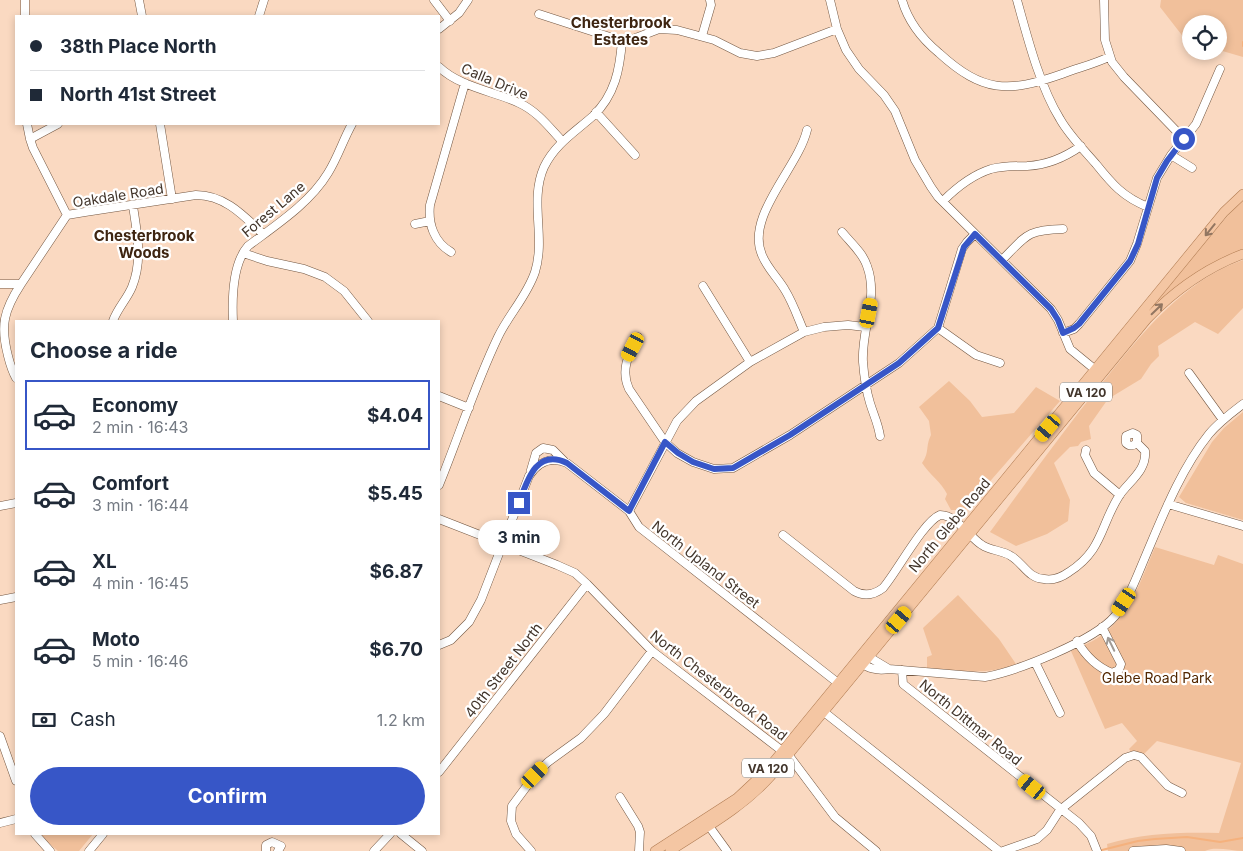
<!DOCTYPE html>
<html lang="en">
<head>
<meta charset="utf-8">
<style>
  :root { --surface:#fff; --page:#f6f6f7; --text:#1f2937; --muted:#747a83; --line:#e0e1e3; --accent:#3756c7 }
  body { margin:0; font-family:Inter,sans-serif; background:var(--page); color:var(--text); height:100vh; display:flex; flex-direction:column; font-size:19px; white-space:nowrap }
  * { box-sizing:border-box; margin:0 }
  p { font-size:16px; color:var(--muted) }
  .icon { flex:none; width:28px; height:28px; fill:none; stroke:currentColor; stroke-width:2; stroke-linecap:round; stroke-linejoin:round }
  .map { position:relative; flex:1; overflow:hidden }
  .drawer { position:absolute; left:15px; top:320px; width:425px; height:515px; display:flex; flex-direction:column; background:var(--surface); border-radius:0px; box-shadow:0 2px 8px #0003 }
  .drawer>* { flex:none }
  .top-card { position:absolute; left:15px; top:15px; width:425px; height:110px; border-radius:0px; box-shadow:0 2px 8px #0003; display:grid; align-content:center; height:110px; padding:0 15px; background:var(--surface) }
  .fabs { position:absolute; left:1182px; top:15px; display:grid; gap:10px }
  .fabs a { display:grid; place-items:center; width:45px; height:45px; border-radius:50%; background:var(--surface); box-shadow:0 2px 8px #0003; font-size:25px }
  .end { position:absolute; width:22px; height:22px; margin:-11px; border:6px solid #3756c7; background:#fff; box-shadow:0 0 0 2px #fff }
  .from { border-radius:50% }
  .bubble { position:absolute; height:35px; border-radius:18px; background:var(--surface); box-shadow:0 2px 8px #0003; font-size:16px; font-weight:700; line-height:35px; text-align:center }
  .car { position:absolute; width:15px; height:30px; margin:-15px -8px; border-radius:6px; box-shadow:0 0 4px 1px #0007; background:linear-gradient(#f5c518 24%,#345 0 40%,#f5c518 0 76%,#345 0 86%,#f5c518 0) }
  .top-card b { display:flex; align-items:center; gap:18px; height:48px; font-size:19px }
  .top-card b+b { border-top:1px solid var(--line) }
  .top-card i { width:12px; height:12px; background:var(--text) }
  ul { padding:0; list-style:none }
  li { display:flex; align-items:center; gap:15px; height:70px; margin:0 10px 8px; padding:0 5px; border:2px solid transparent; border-radius:0px }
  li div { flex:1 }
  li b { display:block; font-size:19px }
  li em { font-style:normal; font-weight:700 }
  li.current { border-color:var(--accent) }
  li>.icon { width:45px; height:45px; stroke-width:1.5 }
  h2 { padding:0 15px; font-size:22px; line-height:60px }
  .pay { display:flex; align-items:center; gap:12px; height:55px; padding:0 15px; font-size:19px }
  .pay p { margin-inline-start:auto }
  .button { display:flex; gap:10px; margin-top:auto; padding:10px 15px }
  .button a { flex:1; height:58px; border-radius:30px; background:var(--accent); color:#fff; font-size:20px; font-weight:700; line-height:58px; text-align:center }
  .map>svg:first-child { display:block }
  .green { fill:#f1c09b }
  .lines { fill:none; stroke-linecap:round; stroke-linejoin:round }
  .stream { stroke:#f5b17d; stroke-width:2 }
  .minor-casing { stroke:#735742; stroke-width:9 }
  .major-casing { stroke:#b07b51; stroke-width:10 }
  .minor { stroke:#fff; stroke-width:8 }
  .major { stroke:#f4c6a3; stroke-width:9 }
  .oneway { stroke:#927661 }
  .oneway2 { stroke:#a09a95 }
  .route { stroke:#3756c7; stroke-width:6 }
  .labels { text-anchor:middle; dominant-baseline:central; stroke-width:4.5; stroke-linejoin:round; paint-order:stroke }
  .shield { fill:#fff; stroke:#7b726b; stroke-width:1 }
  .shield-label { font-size:12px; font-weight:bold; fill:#42352b }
  .street-label { font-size:14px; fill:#42352b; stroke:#fff }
  .park-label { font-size:14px; fill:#522700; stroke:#fff }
  .neighbourhood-label { font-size:15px; font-weight:bold; fill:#3e2511; stroke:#fff }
</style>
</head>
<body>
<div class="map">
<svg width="1243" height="851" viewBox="0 0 1243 851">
  <rect width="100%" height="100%" fill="#fad9c1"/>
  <path class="green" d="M1161 0H1243V57L1219 50V24H1191V43H1188L1160 7Z
    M1243 198V250L1160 302 1156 300Z
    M1243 260V308L1218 334 1195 322 1158 346 1159 356 1151 364 1141 379 1108 399 1089 426 1091 439 1081 442 1078 446 1070 447 1054 463 1070 500 1068 521 1047 534 1016 546 990 532C1027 482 1063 431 1102 383 1141 335 1182 281 1243 260Z
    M949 381 970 401 982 417 1014 413 1036 387 1060 401 965 510H951L945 499 947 494C941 482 930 475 922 463 930 452 925 447 931 435L929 421 919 407Z
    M1243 412V520L1186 503 1179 497 1212 442 1224 428Z
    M1155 547 1214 565 1218 555 1243 564V851C1231 851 1215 846 1205 851H1108L1107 844C1143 833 1181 832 1219 833L1241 763 1157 741 1141 757 1134 755 1129 749 1137 741 1122 723 1105 729 1071 651C1080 646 1091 643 1099 637 1130 616 1141 580 1155 547Z
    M958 595 999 639 1016 664C987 676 957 670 927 668V657L932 655 923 628Z
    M38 834H93L79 851H58Z"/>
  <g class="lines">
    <path class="stream" d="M1243 42V46
      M1102 850 1138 841 1155 839 1187 837 1220 842 1243 838"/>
    <g class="minor-casing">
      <path id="minor" d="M25 0V16
        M139 0 142 16
        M434 0 450 21
        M830 0 837 29 846 50 859 69 884 95 895 111 915 160 931 187 938 197 1051 309 1058 320 1070 349 1098 372
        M902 0C908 21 922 39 939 53 983 93 1008 93 1062 74 1078 68 1094 64 1109 57
        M1017 0C1027 36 1040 87 1060 119 1069 135 1083 149 1096 164 1112 184 1123 197 1148 207
        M1104 0 1105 40 1112 62 1124 77 1184 139
        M539 14 616 39H633L659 29 677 30 714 40 740 53 757 56 774 53 837 29
        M259 16 264 0
        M439 29 459 13 468 0
        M702 36 711 5 710 0
        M439 67C460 87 493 91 519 103 537 111 549 127 562 141
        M596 112 635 155
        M27 124 30 139 33 148 67 215
        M160 124 172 199
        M30 139 58 124
        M1171 155 1192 168
        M943 201C957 187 972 175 991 169 1003 166 1015 166 1027 166 1048 165 1064 158 1081 146
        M415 224 430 221
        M842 232C851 243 863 253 867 266 879 298 861 329 863 362 864 375 866 390 870 403 874 416 878 423 880 436
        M451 252C434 242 428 224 430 205L465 83
        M243 253 267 261 304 269 325 277 344 291 368 321
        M1002 260C1027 235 1026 230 1063 229
        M0 284H21L67 215 85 212 196 195C225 195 244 216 263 234
        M703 286 750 362
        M113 321C117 309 127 299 132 287 143 260 137 233 133 206
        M233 321C232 299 233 263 248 246 276 225 310 203 328 173 338 157 343 140 352 124
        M938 328 976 355 1000 363
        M804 332C798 318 793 303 785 290 778 278 767 268 762 255 745 216 798 168 807 130
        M1063 333 1074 329 1079 324 1130 261 1137 244 1157 178 1171 155 1196 124 1220 69
        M638 337C629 354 620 369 629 389L665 442 677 453 693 462 714 469 733 468 790 435 899 363 938 328 962 249 967 242 975 234
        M1189 373 1223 420
        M16 378C12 371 10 364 8 356 0 325 4 310 21 284
        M439 396 469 408
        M1086 450 1085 455 1094 473 1120 495
        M531 470 536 453 543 448 553 450 564 461
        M439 485C459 436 475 385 498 337 509 314 527 296 535 272 546 237 529 201 544 167 555 144 575 132 593 116 615 95 620 69 622 40
        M1168 504 1243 526
        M0 506 16 503
        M629 511 677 421 696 401 750 362 804 332 824 327 848 325 865 327
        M439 519 557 565 575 573 587 584 652 651 790 757 835 817 876 851
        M783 535 854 591C865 597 874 595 883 588 897 572 923 522 940 515 957 515 969 537 982 545 991 551 1002 550 1011 556 1024 564 1028 578 1044 579 1054 581 1062 577 1069 572 1103 550 1100 526 1119 496 1128 482 1147 471 1145 451L1137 443V435L1133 433 1126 436V443C1130 447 1133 446 1137 443
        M0 600 16 597
        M1077 641C1085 655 1097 667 1112 673L1119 670 1121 664 1102 627
        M439 645 451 640 469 622 481 600 529 476C538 462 551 456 567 463L629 511 639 527 838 683
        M864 654 889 669
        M858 661C869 669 877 671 889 669L985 677C1017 671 1094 641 1115 616 1129 599 1137 576 1146 555 1163 515 1181 469 1209 434 1219 422 1231 413 1243 404
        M1035 662 1060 713
        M902 670 903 684 1079 823 1091 836 1097 851
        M824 712 999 851
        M0 736 16 781
        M439 772 587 584
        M620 797 638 826 640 832 639 851
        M706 822 727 851
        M0 823 16 819
        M35 834 50 851
        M401 834 422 851
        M89 851 103 834
        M266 851V845L272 842 281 846 278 851
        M374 851 390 834
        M531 851 516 834 511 821 512 806 535 775 548 762 581 738 604 714 652 651
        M1003 851 1037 839 1047 830 1060 810 1125 758 1134 755 1141 757 1168 786 1182 793
        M1133 851 1166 849 1181 851"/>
    </g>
    <g class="major-casing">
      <path id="major" d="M655 851 737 798 766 771 1224 212 1243 194
        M670 851C705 828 742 808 770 777L1147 319C1174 291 1206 268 1243 254"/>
    </g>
    <use href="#minor" class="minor"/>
    <use href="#major" class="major"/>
  </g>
  <defs><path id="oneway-shaft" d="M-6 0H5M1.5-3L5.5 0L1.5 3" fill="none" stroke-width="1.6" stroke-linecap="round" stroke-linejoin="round" transform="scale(1.25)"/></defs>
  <g class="oneway">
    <use href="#oneway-shaft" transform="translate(1210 230) rotate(129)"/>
    <use href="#oneway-shaft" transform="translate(1157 309) rotate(-44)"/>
  </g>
  <use class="oneway2" href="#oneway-shaft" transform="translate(1111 644) rotate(-116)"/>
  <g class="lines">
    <path class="route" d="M519 503C527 481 536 448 567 463L629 511 665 442 678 453 693 462 714 469 733 468 790 435 899 363 938 328 964 247 975 234 1051 309 1058 320 1063 333 1074 328 1079 324 1130 261 1138 244 1157 178 1167 161 1184 139"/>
  </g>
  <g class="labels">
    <g class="shield">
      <rect x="1060" y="382.5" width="52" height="19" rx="4"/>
      <rect x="742" y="758.5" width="52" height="19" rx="4"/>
    </g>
    <g class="shield-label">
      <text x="1086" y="392">VA 120</text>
      <text x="768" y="768">VA 120</text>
    </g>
    <g class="street-label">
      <text transform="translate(495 81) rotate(23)">Calla Drive</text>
      <text transform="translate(118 195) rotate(-9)">Oakdale Road</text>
      <text transform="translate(273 209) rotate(-40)">Forest Lane</text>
      <text transform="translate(949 525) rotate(-50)">North Glebe Road</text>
      <text transform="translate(706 564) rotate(38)">North Upland Street</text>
      <text transform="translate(503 670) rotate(-52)">40th Street North</text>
      <text transform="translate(719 685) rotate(38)">North Chesterbrook Road</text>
      <text transform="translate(971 722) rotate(39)">North Dittmar Road</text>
    </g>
    <g class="park-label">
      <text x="1157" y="677">Glebe Road Park</text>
    </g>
    <g class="neighbourhood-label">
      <text x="621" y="22">Chesterbrook<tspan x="621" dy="17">Estates</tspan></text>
      <text x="144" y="235">Chesterbrook<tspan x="144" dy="17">Woods</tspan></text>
    </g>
  </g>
</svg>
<div class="fabs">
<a><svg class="icon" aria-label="locate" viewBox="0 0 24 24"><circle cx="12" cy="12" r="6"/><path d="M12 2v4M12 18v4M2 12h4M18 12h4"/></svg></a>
</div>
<i class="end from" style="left:1184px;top:139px"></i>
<i class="end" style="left:519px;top:503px"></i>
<div class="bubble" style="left:478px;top:520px;width:82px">3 min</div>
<i class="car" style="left:869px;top:313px;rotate:11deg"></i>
<i class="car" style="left:633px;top:347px;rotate:208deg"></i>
<i class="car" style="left:1048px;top:428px;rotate:220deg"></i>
<i class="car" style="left:1124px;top:602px;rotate:214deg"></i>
<i class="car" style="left:899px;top:620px;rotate:40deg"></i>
<i class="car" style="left:535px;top:775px;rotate:44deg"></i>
<i class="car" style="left:1032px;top:787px;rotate:309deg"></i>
<div class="top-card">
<b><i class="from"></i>38th Place North</b>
<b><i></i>North 41st Street</b>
</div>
<section class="drawer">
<h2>Choose a ride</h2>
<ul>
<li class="current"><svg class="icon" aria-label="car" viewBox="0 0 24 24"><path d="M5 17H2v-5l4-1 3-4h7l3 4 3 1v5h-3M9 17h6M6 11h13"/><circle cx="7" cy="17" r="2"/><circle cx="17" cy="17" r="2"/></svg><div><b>Economy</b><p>2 min · 16:43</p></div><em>$4.04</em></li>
<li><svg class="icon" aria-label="car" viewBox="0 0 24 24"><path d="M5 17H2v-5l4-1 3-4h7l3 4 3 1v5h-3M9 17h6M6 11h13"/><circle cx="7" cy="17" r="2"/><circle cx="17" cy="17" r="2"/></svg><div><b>Comfort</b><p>3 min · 16:44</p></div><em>$5.45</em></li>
<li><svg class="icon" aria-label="car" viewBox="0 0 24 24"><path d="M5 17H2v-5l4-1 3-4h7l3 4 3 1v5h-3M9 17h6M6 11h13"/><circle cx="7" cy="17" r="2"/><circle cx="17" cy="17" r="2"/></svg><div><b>XL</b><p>4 min · 16:45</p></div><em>$6.87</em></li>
<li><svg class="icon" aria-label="car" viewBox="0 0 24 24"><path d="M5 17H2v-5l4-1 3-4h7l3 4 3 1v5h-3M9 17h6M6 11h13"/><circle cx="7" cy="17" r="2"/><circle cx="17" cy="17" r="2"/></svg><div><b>Moto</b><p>5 min · 16:46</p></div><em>$6.70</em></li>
</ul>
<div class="pay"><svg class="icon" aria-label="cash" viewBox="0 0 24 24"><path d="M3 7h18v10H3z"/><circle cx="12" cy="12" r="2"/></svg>Cash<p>1.2 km</p></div>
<div class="button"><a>Confirm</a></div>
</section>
</div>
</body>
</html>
